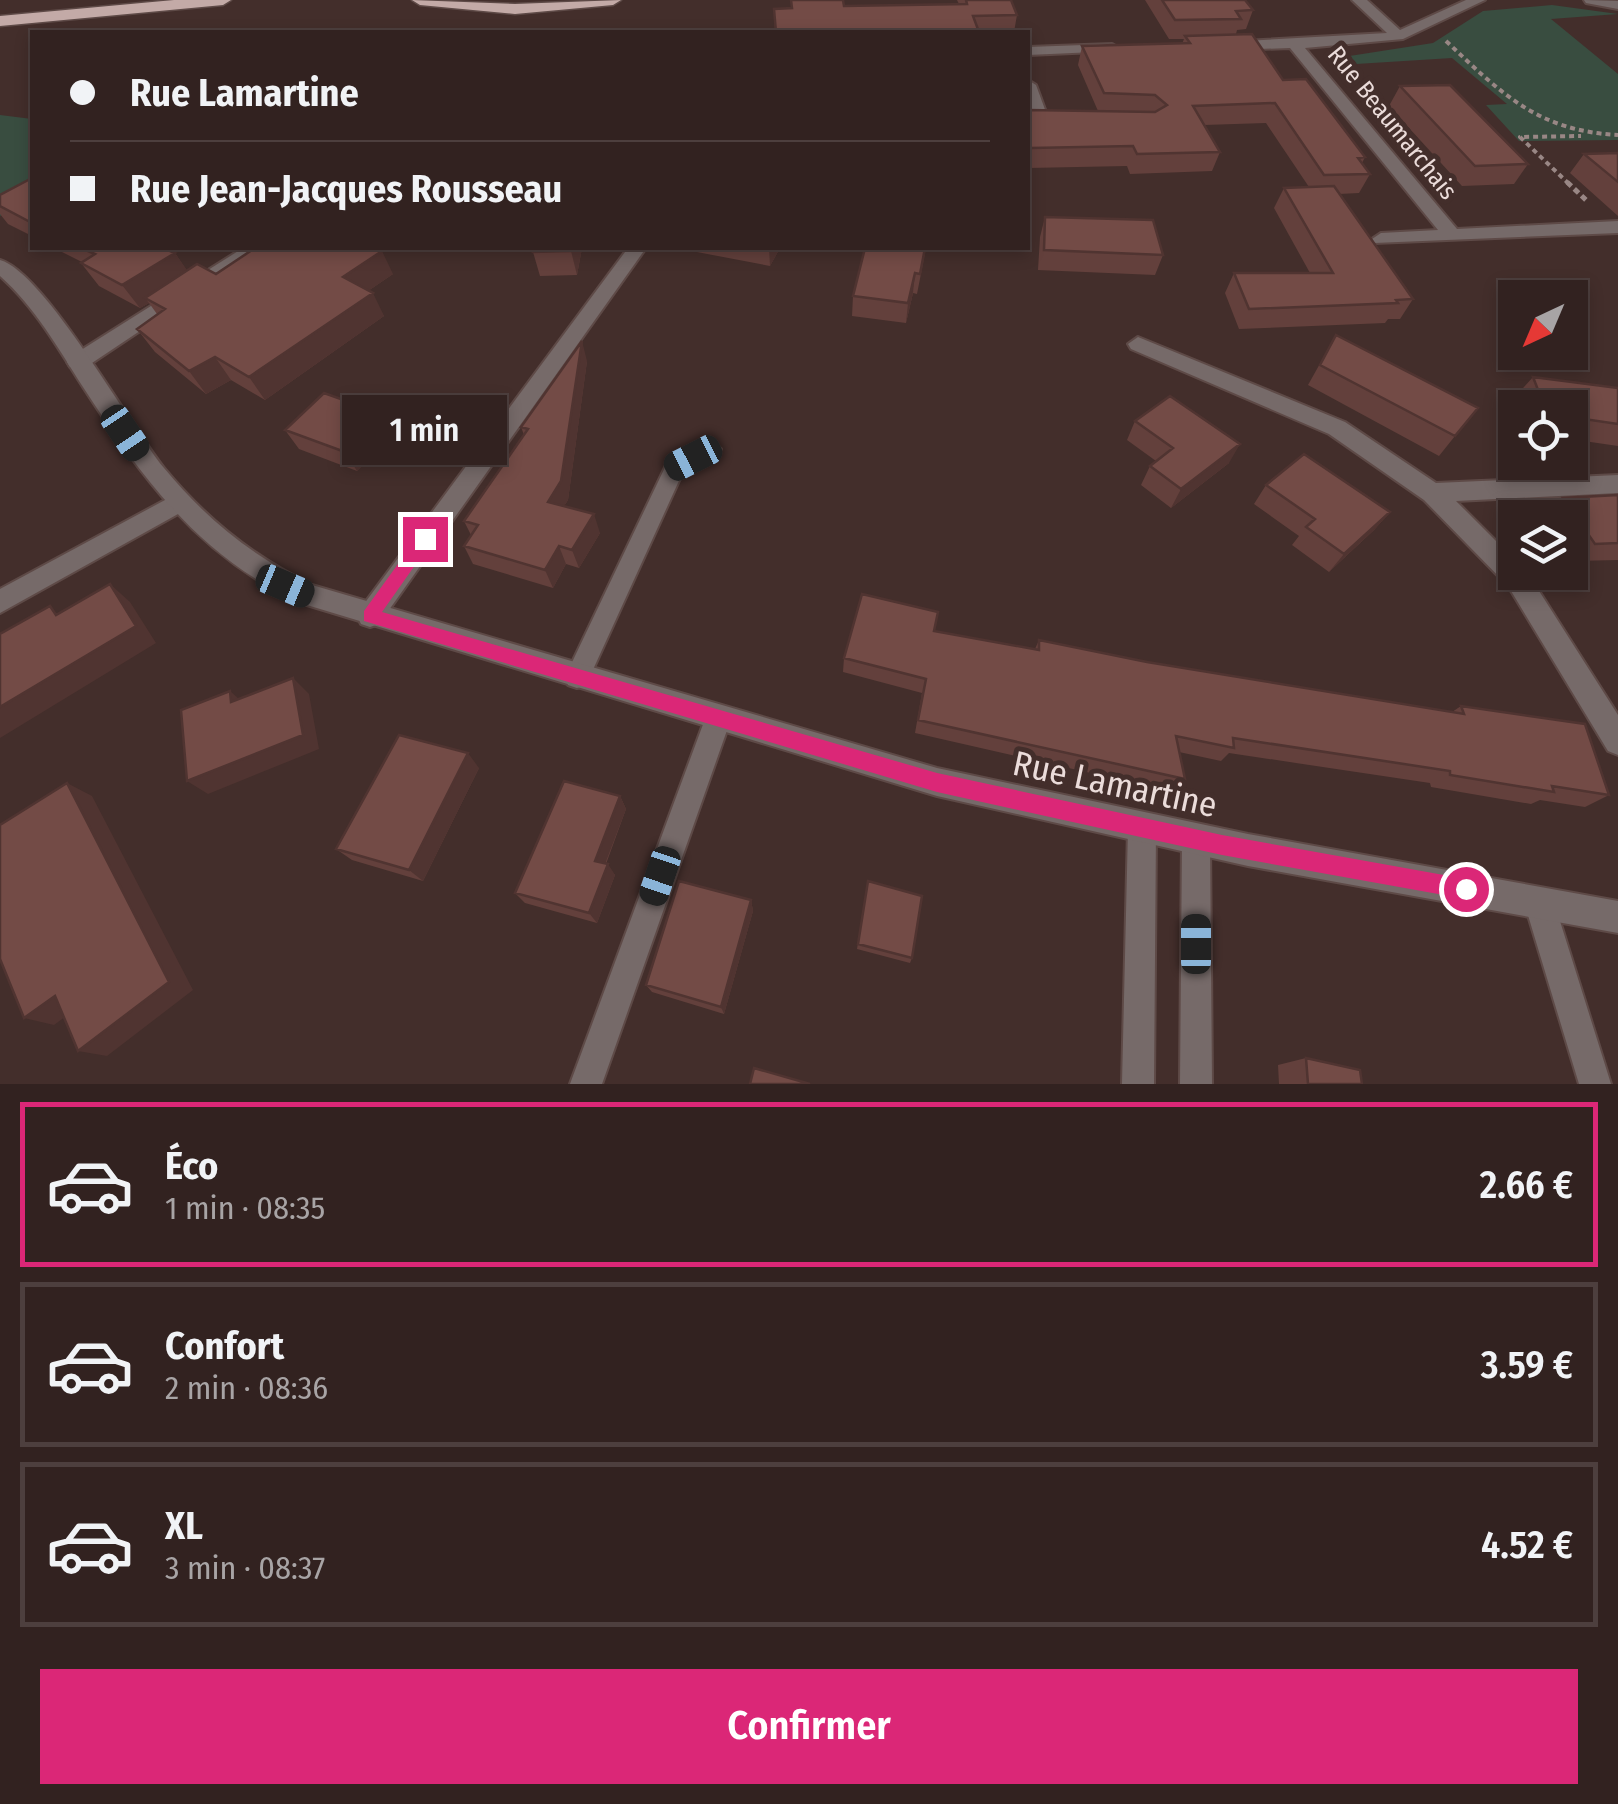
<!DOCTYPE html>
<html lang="fr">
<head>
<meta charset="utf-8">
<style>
  :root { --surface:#322220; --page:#3a2a29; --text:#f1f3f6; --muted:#a8a4a5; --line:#4d3f3e; --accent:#db2777 }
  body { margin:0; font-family:"Fira Sans Condensed",sans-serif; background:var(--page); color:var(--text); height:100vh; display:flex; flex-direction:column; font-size:38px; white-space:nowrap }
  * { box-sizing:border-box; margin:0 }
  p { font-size:32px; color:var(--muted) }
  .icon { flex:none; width:55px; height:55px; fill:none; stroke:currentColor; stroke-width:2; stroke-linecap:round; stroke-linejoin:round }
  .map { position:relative; height:1084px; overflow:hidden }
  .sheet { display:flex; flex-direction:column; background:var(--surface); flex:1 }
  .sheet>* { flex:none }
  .banner { position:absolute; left:30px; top:30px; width:1000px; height:220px; border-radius:0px; box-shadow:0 5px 15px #0003,0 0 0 2px var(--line); display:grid; align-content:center; height:220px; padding:0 40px; background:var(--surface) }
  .needle { width:65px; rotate:224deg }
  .buttons { position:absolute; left:1498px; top:280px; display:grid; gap:20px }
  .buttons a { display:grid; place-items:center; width:90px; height:90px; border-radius:0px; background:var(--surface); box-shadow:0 5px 15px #0003,0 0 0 2px var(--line); font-size:50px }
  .end { position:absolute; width:45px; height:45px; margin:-22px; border:12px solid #db2777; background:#fff; box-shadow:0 0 0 5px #fff }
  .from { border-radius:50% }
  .bubble { position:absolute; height:70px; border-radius:0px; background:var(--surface); box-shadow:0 5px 15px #0003,0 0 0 2px var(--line); font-size:32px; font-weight:600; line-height:70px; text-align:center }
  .car { position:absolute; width:30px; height:60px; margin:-30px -15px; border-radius:12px; box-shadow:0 0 8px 2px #0007; background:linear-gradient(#222 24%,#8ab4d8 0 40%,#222 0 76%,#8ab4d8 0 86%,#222 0) }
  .banner b { display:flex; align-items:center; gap:35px; height:95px; font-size:38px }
  .banner b+b { border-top:2px solid var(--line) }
  .banner i { width:25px; height:25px; background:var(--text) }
  ul { padding:18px 0 0; list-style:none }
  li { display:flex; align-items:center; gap:30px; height:165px; margin:0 20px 15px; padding:0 20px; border:5px solid var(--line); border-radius:0px }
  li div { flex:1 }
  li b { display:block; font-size:38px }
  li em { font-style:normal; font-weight:600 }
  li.on { border-color:var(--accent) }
  li>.icon { width:90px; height:90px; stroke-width:1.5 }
  .cta { display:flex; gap:20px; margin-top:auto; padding:20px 40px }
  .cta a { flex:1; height:115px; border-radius:0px; background:var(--accent); color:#fff; font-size:40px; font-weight:600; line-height:115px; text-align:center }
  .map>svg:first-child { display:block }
  .green { fill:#394d40 }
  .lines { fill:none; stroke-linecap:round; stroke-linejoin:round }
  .service-casing { stroke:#5e4a47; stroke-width:4 }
  .minor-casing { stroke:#5e4a47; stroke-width:4 }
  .tertiary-casing { stroke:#5e4a47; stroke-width:4 }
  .trunk-casing { stroke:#5e4a47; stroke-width:3 }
  .path-far1 { stroke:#998785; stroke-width:4; stroke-dasharray:5 4; stroke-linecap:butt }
  .path { stroke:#998785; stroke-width:5; stroke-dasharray:6 4; stroke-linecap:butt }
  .service { fill:#766a69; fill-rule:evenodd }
  .minor { fill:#766a69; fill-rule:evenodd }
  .tertiary { fill:#766a69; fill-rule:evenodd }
  .trunk { fill:#c3aaa7; fill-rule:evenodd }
  .wall { fill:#63403c }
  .shaded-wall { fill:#503431 }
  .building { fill:#734b46; stroke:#503431; stroke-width:2.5 }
  .route { fill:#db2777 }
  .labels { text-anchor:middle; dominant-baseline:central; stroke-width:10; stroke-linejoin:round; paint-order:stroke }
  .far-street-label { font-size:25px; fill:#ebdcda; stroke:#432e2b }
  .near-street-label { font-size:35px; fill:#ebdcda; stroke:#432e2b }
</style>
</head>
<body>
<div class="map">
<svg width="1618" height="1084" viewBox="0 0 1618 1084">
  <rect width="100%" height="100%" fill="#432e2b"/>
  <path class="green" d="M1552 5 1618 14 1551 19 1618 74V140L1519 141 1486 105 1507 104 1452 58 1340 65 1343 57 1433 43 1483 11Z
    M0 115 32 119V195L0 216Z"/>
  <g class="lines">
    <g class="service-casing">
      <path id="service" d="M711 441 721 449 718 454 683 472 586 685 577 688 568 685 565 677 668 461Z
        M718 707 727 711 731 719 602 1084H570L705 719 709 711Z
        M1142 815 1152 819 1156 829 1154 1084H1122L1128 829 1132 819Z
        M1196 826 1206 830 1210 840 1212 1084H1180L1182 840 1186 830Z
        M1539 887 1549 892 1554 902 1611 1084H1579L1524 902 1529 892Z"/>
    </g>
    <g class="minor-casing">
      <path id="minor" d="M1352 0H1367L1400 30 1466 0H1485L1403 39 1305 48 1457 229 1618 221V233L1374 243 1372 239 1381 233 1438 230 1290 48 1227 50 1220 46 1227 42 1387 33Z
        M1584 0 1618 1V9L1586 3Z
        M1112 44 1119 48 1117 51 1028 55V47Z
        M1028 80 1036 85 1047 115 1070 118V124L1035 123 1028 105Z
        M243 248H264L86 367H70L67 362 70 357Z
        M628 248H646L379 624 370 627 361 624 357 616 361 608Z
        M1138 337 1345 422 1436 483 1618 475V493L1456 501 1515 560V572H1527L1618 715V755L1608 751 1508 586 1424 500 1329 434 1131 349 1128 344Z
        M178 493 187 495 190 502 187 509 0 613V589Z"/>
    </g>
    <g class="tertiary-casing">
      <path id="tertiary" d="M0 260C45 273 129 425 164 468 206 519 253 557 312 585L937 768 1248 834 1618 901V933L1248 866 937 796 297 602C195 552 143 479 83 387 58 348 35 307 0 276Z"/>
    </g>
    <g class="trunk-casing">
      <path id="trunk" d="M174 0H231L223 5 0 26V16Z
        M412 0 515 4 621 0 613 5 515 14 420 5Z"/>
    </g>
    <path class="path-far1" d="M1446 41C1502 94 1538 131 1618 135
      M1569 184 1520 137 1581 136"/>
    <path class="path" d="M1567 182 1586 200"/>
    <use href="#service" class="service"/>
    <use href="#minor" class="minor"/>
    <use href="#tertiary" class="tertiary"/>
    <use href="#trunk" class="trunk"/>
  </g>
  <path class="wall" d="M957 0H1011L1017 15 1014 32H775L774 9 959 4Z
    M1145 0H1245L1253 10 1246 29 1237 30 1236 34 1365 157 1362 163 1370 174 1359 193 1339 194 1413 299 1400 319H1388L1385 323 1239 329 1225 293 1234 273H1310L1274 208 1284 188 1309 187 1266 123 1204 125 1220 152 1212 171 1130 174 1127 166 1028 168V110L1098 111 1078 65 1082 46 1182 44 1184 39H1169Z
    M1400 86 1528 164 1514 184 1462 186 1389 106Z
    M1618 153V216L1570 173 1584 154Z
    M32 178V236L8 224 0 214V195Z
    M1045 217 1163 255 1155 275 1038 270 1040 237Z
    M54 248H163L175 253 187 271 216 274H393L368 291 384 316 265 400 231 380 206 394 155 352 137 329 157 314 149 303 140 308 99 286 81 263 82 262Z
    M534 248H582L577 275 540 276 533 252Z
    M676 248H780L770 266Z
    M926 248 917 294 913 293 906 323 852 316 853 296Z
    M1336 335 1455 436 1439 456 1308 385Z
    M587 361 568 500 564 506 600 533 579 568 566 564 553 588 473 564 464 546 471 535 464 521 524 435 521 427Z
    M1533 377 1618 388V446L1570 439V408H1519L1515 397Z
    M383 414 394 433 357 471 299 449 285 430Z
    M1135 421 1229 463 1171 508 1141 485 1150 466 1156 461 1127 440Z
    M1266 485 1390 512 1374 530 1329 572 1292 545 1299 536 1254 504Z
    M1618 495V560L1574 561 1570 556V518H1544L1543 516 1563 498Z
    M1039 640 1147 662 1452 712 1461 706 1609 795 1585 807 1540 800 1531 804 1431 787 1430 783 1229 753 1221 761 1179 752 1185 779 1174 792 915 733 922 693 843 672 844 658 1035 649Z
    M479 768 423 881 352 860 336 849Z
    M620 796 626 809 606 864 615 875 597 923 525 903 515 893Z
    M868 881 912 958 910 963 857 949Z
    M751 900 753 911 724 1014 652 992 646 985Z
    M1306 1058 1362 1084H1279L1278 1065Z"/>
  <path class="shaded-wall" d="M572 248H582L577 275 571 251Z
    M769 248H780L770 266Z
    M382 251 393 274 355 300 343 277Z
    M175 253 191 276 145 298 149 303 140 308 122 285Z
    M915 273 913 293 906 323 908 303Z
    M373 293 384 316 265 400 249 377Z
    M582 341 587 361 568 500 555 521 548 502Z
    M215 357 231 380 206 394 189 371Z
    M383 414 394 433 357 471 345 452Z
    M1240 444 1229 463 1171 508 1181 489Z
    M1390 512 1374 530 1329 572 1344 554Z
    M594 514 600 533 579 568 572 550Z
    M559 546 566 564 553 588 545 570Z
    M110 584 130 602 156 643 0 738V707Z
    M293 678 309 694 319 749 208 794 187 781Z
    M230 691 248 707 231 702Z
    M468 753 479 768 423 881 409 870Z
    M67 783 92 796 193 990 107 1056 78 1051Z
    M620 796 626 809 602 872 595 861Z
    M608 864 615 875 597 923 589 913Z
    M751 900 753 911 724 1014 721 1007Z
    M55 996 84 1003 54 1025 24 1018Z"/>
  <path class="building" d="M791 0H843L844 6 967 4 966 0H1011L1017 15 973 16 979 32H776L774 9 792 8Z
    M1162 0H1245L1253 10 1236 11 1241 19 1175 20Z
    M1252 34 1283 80 1306 79 1365 157 1358 158 1370 174 1324 175 1275 103 1193 106 1220 152 1137 154 1133 146 1031 148 1028 139V110L1155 112 1167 105 1155 95 1104 93 1082 46 1190 43 1185 36Z
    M1450 85 1528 164 1475 166 1400 86Z
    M1618 153V182L1584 154Z
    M32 178V223L0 206V195Z
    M1334 186 1413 299 1396 300 1398 303 1249 309 1234 273H1333L1284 188Z
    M1045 217 1153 220 1163 255 1044 250Z
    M81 248H163L175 253 122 285 81 263 95 254Z
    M255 248H376L382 251 343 277 373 293 249 377 215 357 189 371 137 329 165 309 145 298 197 264 216 274Z
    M534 248H572L571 251 533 252Z
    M865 248H925L920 274 915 273 908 303 853 296Z
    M1336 335 1478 408 1455 436 1320 365Z
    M582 341 561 481 548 502 594 514 572 550 559 546 545 570 464 546 478 525 464 521 528 429 521 427Z
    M1533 377 1618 388V424L1570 417V408H1545Z
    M324 393 383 414 345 452 285 430Z
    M1170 396 1240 444 1181 489 1150 466 1173 448 1135 421Z
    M1304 454 1390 512 1344 554 1306 527 1315 519 1266 485Z
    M1618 495V543L1595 544 1563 498Z
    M110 584 136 626 0 707V634L50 606 56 615Z
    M862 594 938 612 934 631 1039 650V640L1147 662 1464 714 1461 706 1585 724 1609 795 1552 786 1554 792 1450 775V771L1233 738 1234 748 1176 736 1185 779 918 720 926 679 844 658Z
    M293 678 303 735 187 781 181 710 230 691 231 702Z
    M399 735 468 753 409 870 336 849Z
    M564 781 620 796 595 861 608 864 589 913 515 893Z
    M67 783 169 982 78 1051 55 996 24 1018 0 959V825Z
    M679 881 751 900 721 1007 646 985Z
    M868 881 922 896 912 958 858 944Z
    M1306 1058 1360 1070 1362 1084H1308Z
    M754 1068 810 1084H750Z"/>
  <path class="route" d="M425 533 430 535V544L382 612 937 773 1222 835 1466 879 1474 882 1477 889 1474 896 1466 899 1222 855 937 792 364 621V611L419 535Z"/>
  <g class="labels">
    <g class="far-street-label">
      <text transform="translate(1392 123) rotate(51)">Rue Beaumarchais</text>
    </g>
    <g class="near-street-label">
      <text transform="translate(1115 784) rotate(12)">Rue Lamartine</text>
    </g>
  </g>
</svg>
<div class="buttons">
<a><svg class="needle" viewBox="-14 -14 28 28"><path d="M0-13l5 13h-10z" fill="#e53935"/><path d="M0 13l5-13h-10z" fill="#a8a4a5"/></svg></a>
<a><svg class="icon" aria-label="locate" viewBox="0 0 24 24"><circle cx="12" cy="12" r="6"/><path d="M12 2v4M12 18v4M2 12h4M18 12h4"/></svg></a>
<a><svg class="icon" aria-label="layers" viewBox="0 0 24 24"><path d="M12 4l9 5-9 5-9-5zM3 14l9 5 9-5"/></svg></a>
</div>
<i class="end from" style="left:1466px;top:889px"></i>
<i class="end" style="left:425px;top:539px"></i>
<div class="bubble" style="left:342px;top:395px;width:165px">1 min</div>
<i class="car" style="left:125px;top:433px;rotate:146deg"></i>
<i class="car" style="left:693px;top:458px;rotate:243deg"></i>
<i class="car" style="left:285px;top:586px;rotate:113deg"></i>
<i class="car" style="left:660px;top:876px;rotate:199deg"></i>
<i class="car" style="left:1196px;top:944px;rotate:0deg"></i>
<div class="banner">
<b><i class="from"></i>Rue Lamartine</b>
<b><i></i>Rue Jean-Jacques Rousseau</b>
</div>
</div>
<section class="sheet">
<ul>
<li class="on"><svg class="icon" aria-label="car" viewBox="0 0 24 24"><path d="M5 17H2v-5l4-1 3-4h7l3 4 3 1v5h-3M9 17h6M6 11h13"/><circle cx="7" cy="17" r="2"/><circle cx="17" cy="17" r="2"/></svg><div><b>Éco</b><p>1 min · 08:35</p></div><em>2.66 €</em></li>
<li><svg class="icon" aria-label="car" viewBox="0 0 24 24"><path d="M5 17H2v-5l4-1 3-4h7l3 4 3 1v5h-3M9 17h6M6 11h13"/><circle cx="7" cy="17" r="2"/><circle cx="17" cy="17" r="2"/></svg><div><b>Confort</b><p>2 min · 08:36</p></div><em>3.59 €</em></li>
<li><svg class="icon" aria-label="car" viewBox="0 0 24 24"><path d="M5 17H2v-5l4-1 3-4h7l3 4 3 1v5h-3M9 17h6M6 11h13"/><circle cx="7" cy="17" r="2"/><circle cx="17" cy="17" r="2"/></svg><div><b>XL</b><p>3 min · 08:37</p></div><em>4.52 €</em></li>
</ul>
<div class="cta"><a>Confirmer</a></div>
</section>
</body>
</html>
